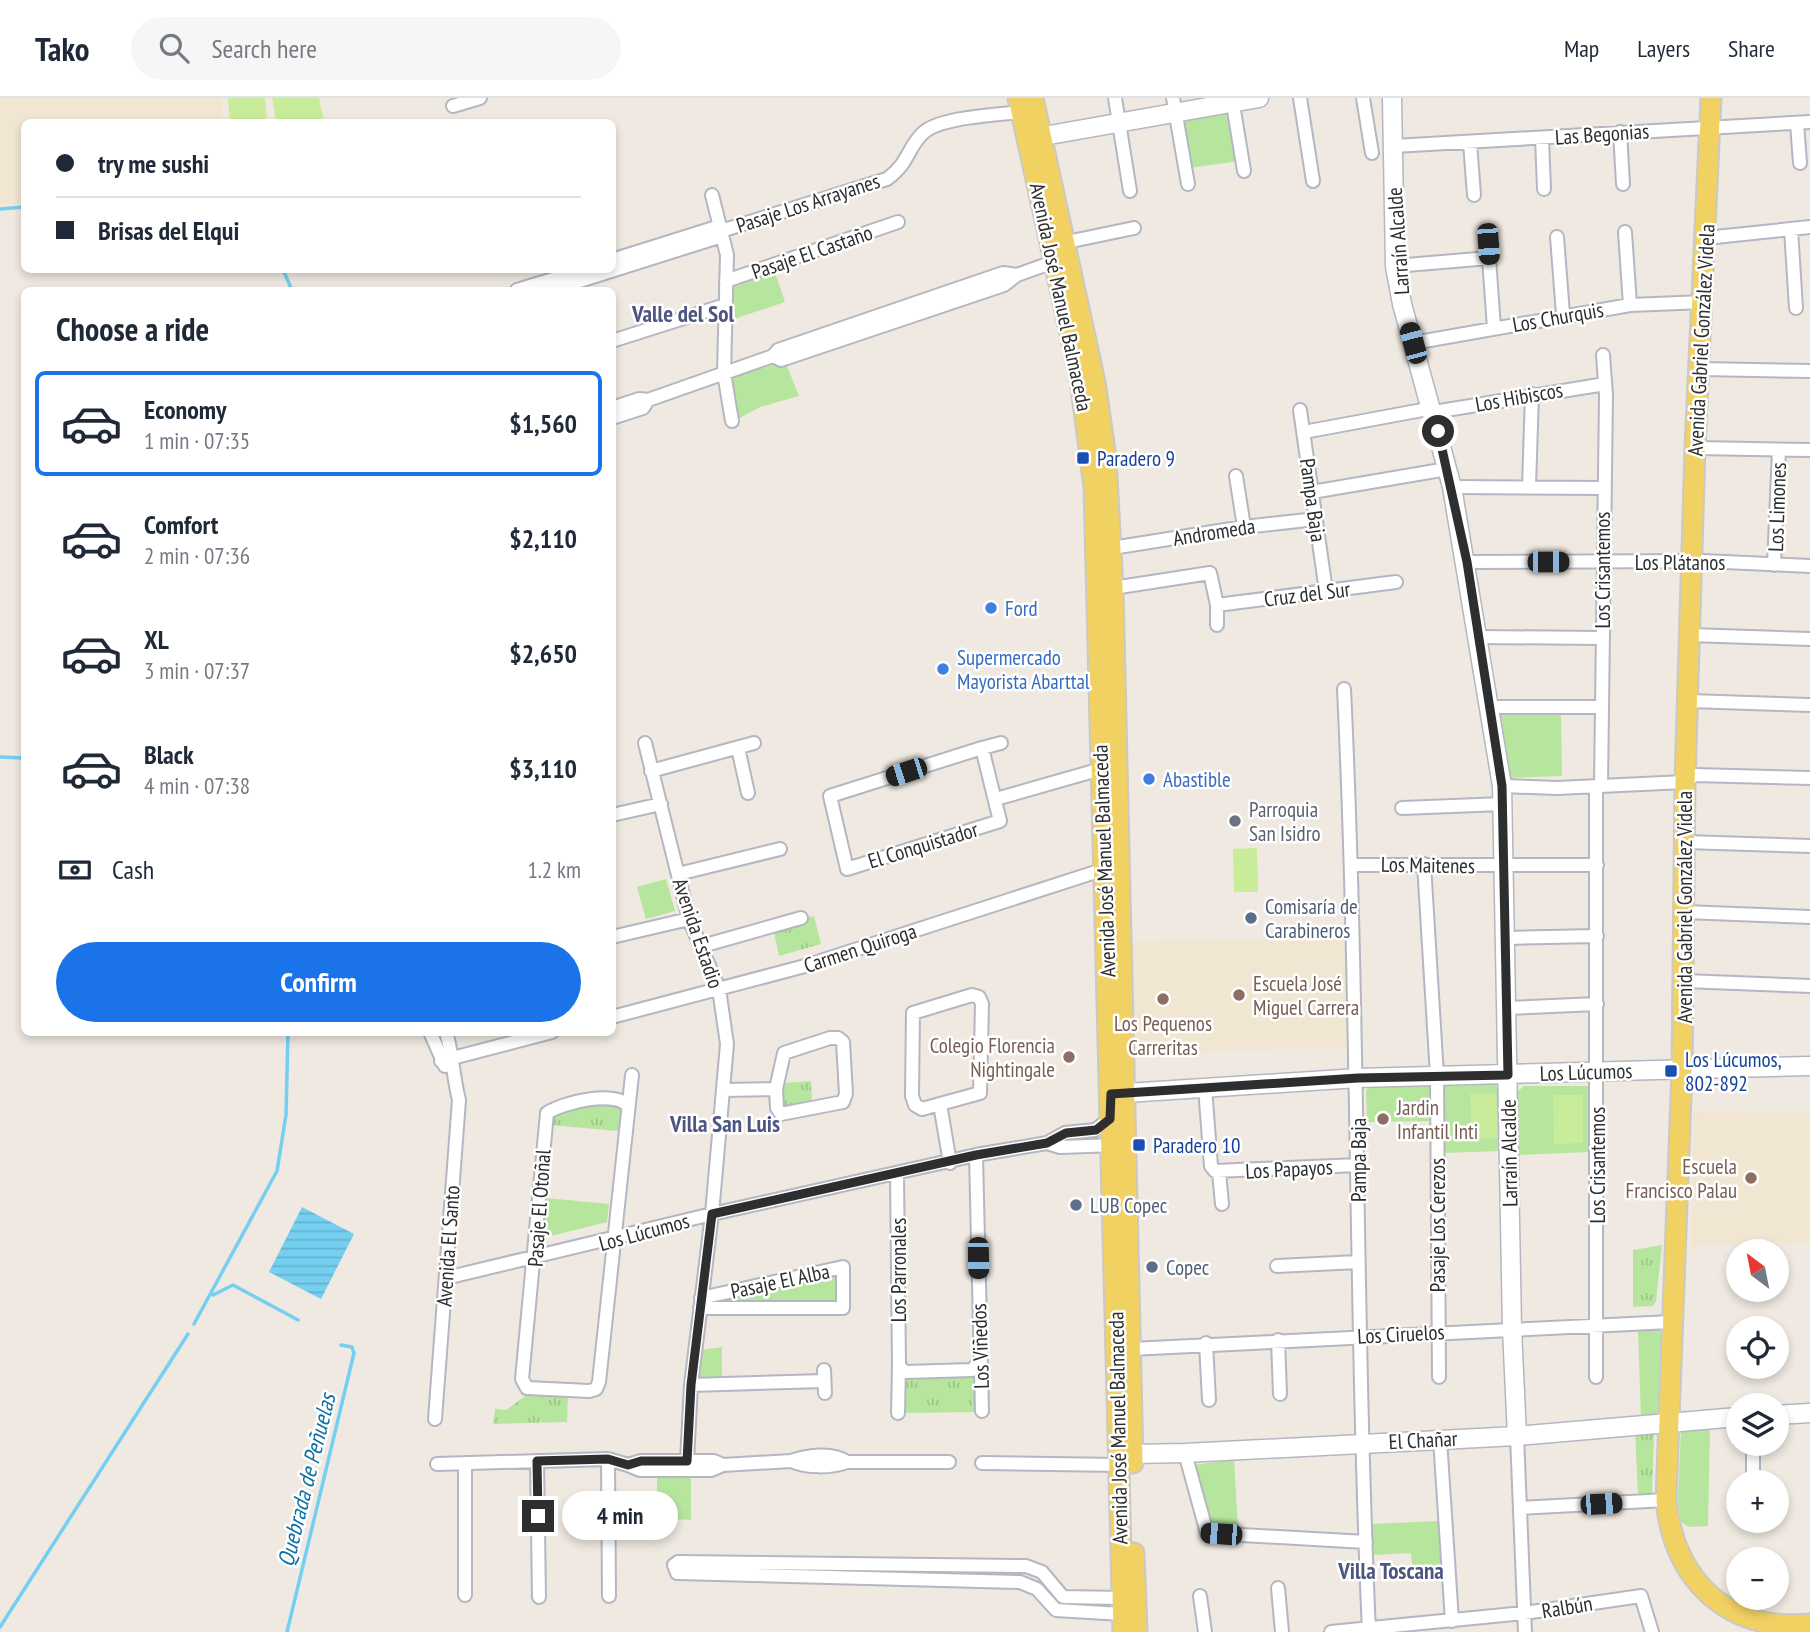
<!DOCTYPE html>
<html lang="en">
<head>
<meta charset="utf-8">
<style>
  :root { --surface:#fff; --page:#f6f6f7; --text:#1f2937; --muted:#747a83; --line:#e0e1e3; --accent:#1a73e8 }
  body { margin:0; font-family:"PT Sans Narrow",sans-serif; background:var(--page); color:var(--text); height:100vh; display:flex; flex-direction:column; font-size:26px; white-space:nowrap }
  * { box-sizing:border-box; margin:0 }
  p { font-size:23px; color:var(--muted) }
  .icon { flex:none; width:38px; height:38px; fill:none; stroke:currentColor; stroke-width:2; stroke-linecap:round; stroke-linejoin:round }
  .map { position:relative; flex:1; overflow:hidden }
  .drawer { position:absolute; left:21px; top:189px; width:595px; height:749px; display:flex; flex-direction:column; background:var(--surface); border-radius:10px; box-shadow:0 4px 10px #0003 }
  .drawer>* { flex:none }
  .banner { position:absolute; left:21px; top:21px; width:595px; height:154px; border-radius:10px; box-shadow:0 4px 10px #0003; display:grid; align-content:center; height:154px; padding:0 35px; background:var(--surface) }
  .needle { width:46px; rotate:328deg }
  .fabs { position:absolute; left:1726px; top:1141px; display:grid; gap:14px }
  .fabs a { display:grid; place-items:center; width:63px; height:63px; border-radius:50%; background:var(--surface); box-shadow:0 4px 10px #0003; font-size:35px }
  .end { position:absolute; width:32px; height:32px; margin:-16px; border:9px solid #2e2e2e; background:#fff; box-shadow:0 0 0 4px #fff }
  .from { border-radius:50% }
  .bubble { position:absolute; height:49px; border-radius:24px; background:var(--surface); box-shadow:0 4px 10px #0003; font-size:23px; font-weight:600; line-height:49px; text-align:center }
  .car { position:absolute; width:21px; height:42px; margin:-21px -10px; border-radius:9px; box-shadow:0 0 5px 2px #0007; background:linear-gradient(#222 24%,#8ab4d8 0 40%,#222 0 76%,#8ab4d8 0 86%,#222 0) }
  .banner b { display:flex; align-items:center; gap:24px; height:66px; font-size:26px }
  .banner b+b { border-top:2px solid var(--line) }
  .banner i { width:18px; height:18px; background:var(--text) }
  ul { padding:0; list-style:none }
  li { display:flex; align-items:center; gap:21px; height:105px; margin:0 14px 10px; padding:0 21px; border:4px solid transparent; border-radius:10px }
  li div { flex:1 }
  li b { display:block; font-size:26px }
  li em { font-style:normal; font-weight:600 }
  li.on { border-color:var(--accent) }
  li>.icon { width:63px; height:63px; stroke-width:1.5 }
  h2 { padding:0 35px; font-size:32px; line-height:84px }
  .pay { display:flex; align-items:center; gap:18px; height:77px; padding:0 35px; font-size:26px }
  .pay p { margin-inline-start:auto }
  .cta { display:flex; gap:14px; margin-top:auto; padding:14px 35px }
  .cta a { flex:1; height:80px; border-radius:42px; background:var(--accent); color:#fff; font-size:28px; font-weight:600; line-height:80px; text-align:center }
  header { display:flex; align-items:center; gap:42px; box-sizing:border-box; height:98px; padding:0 35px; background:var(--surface); border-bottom:2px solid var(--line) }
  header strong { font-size:33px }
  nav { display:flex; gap:38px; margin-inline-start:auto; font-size:24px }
  .search { width:490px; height:63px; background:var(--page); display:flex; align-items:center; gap:18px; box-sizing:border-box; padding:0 24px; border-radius:38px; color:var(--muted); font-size:26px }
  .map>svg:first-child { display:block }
  .education { fill:#f0e6d1 }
  .grass { fill:url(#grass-tufts) }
  .park { fill:#b6e59e }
  .pitch { fill:#c9ec9a }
  .water { fill:url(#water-rules) }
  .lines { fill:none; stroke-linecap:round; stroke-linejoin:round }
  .stream { stroke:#75cff0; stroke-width:3.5 }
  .street-casing { stroke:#b4b7c1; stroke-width:16 }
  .secondary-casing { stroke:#b4b7c1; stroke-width:21 }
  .primary-casing { stroke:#c9c9c9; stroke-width:23 }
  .street { stroke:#fff; stroke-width:12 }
  .secondary { stroke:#fff; stroke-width:18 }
  .primary { stroke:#f2d163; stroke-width:19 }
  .route { stroke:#2e2e2e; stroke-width:9 }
  .transit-dot { fill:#1a4fb4; stroke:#fff; stroke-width:2.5 }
  .shop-dot { fill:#3f7fe0; stroke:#fff; stroke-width:2.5 }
  .worship-dot { fill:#6b7280; stroke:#fff; stroke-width:2.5 }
  .service-dot { fill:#5c6f8a; stroke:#fff; stroke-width:2.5 }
  .education-dot { fill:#8d6e63; stroke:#fff; stroke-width:2.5 }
  .labels { text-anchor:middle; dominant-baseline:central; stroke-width:5; stroke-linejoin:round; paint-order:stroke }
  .street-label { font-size:21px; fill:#2e2e2e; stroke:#fff }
  .transit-label { font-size:21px; fill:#164399; stroke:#fff; text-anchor:start }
  .shop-label { font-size:21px; fill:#366cbe; stroke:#fff; text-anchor:start }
  .worship-label { font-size:21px; fill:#5b616d; stroke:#fff; text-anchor:start }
  .service-label { font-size:21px; fill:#4e5e75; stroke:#fff; text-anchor:start }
  .education-label { font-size:21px; fill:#785e54; stroke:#fff; text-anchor:start }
  .neighbourhood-label { font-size:23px; font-weight:bold; fill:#4d5680; stroke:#fff }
  .water-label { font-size:23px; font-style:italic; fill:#0d6fa3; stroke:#fff }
</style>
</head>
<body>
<header>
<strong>Tako</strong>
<div class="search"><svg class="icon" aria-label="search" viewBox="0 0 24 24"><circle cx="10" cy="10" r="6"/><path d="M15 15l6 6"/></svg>Search here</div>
<nav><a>Map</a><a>Layers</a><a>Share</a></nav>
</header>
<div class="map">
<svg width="1810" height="1534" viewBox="0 0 1810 1534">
  <defs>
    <pattern id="grass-tufts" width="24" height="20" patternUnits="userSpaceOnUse" patternTransform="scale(1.75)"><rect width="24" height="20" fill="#b6e59e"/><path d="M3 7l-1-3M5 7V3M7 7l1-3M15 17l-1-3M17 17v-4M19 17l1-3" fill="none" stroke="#9dc588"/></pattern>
    <pattern id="water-rules" width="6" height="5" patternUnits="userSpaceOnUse" patternTransform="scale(1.75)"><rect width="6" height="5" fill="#75cff0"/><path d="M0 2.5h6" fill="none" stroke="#66b2ce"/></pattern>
  </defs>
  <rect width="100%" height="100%" fill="#efe9e1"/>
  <path class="education" d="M0 0H222V24H24V104L0 106Z
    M1344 840 1349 950 1134 954 1131 844Z
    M1693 1014 1810 1015V1144L1692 1148Z"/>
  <path class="grass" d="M814 818 821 846 779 858 773 830Z
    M811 983 812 1007 783 1011 784 985Z
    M613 1002 622 1008 618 1033 550 1027 555 1015Z
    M1662 1147 1656 1203 1653 1208 1633 1209V1152Z
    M978 1279 979 1314 902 1315 903 1282Z
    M531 1294 568 1296 567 1324 493 1326 495 1311 506 1312Z
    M1635 1332 1652 1333 1654 1337 1652 1399 1638 1398Z"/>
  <path class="park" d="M1231 14 1239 63 1190 70 1182 23Z
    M775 174 785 204 728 223 731 190Z
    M785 263 799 298 760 309 736 322 729 281Z
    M1496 614H1561L1562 678 1506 680Z
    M666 781 675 813 646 821 637 789Z
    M1495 987 1500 991 1502 1053 1442 1055 1440 1023 1367 1024 1366 992 1372 988Z
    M1524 988H1588L1589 1054 1519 1057 1516 995Z
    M546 1100 609 1106 607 1124 543 1140Z
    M837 1176 838 1206 711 1207V1203Z
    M1657 1230 1661 1234V1317L1641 1322 1638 1232Z
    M722 1249V1281L697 1283 701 1252Z
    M1681 1329H1710L1708 1428 1689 1429 1681 1424 1678 1403Z
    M1234 1362 1238 1431H1209L1192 1367Z
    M691 1378V1422L671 1421V1415L657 1416V1379Z
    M1438 1423 1441 1473 1413 1474 1411 1455 1374 1457 1372 1426Z"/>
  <path class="pitch" d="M228 0H265L267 24H230Z
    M272 0H319L324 24H276Z
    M1257 750 1258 794H1234L1233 751Z
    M1496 995 1498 1040 1472 1041 1470 996Z
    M1553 997H1583V1045L1554 1046Z"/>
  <path class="water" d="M302 1109 354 1136 321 1201 269 1174Z"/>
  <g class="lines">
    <path class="stream" d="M0 111 24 109
      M283 172 292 192
      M0 659 24 660
      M213 1197 233 1187 298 1222
      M194 1226 277 1073 286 1017 288 934
      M0 1529 188 1236
      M287 1534 354 1255 352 1249 341 1247"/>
    <g class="street-casing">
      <path id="street" d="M1115 0 1130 93
        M1173 0 1188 86
        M1232 0 1244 73
        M1300 0 1313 83
        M1363 0 1372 55
        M453 8 480 0
        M1797 25 1800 65
        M1620 34 1623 86
        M1542 40 1544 91
        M1470 45 1474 97
        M1394 48 1810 24
        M712 97 727 157 724 275 732 323
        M1791 131 1796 210
        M721 133 887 81C910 64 907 50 923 35 941 18 1002 17 1028 13
        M1625 134 1630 207
        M1557 139 1563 216
        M1706 140 1810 129
        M1067 144 1134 130
        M1488 146 1494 230
        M612 162 720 128
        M1395 168 1489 160
        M726 183 898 124
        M517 192 583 172
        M551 192 722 138
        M612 243 725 207
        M1413 245 1630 207 1704 204
        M773 258 781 262 1004 187 1017 177 1056 163
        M1700 271 1810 273
        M612 310 639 301 648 302 773 258 778 252 1003 175 1017 177
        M1300 312 1326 493
        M1434 314 1605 286
        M612 320 643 310 648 302
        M1304 334 1433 310
        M1695 350 1810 352
        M1236 378 1244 429
        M1529 388 1532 296
        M1452 389 1602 390
        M1312 394 1447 371
        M1112 450 1244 429 1316 421
        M1467 464 1702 463 1810 468
        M1774 467 1779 352
        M1113 490 1210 475 1217 507V527
        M1217 507 1396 484
        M1690 537 1810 541
        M1479 539 1601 540
        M1344 591C1359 905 1355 1220 1369 1534
        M1689 603 1810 607
        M1489 609H1599
        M645 645 689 821 719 891 727 946 712 1116 691 1287 687 1363
        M738 650 748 695
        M982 650 1000 723 847 771 830 698 982 650 1001 645
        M651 673 754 645
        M1502 688 1557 690 1685 684 1695 677 1810 680
        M1601 688 1606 297 1603 257
        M996 701 1101 671
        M1402 710 1503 706
        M612 717 661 706
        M1685 744 1810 748
        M1424 766 1437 978 1439 1279
        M1352 767H1597
        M678 776 780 751
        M1685 814 1810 819
        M612 839 689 821
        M1507 840 1597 838
        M702 848 801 820
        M1684 883 1810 888
        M972 897 979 899 982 906 980 995 922 1011 915 1007 912 998 913 915Z
        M1508 910 1597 906
        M612 919 805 868 1105 771
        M430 934 445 968
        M441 963 552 934
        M1205 989 1211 1068 1215 1073 1358 1067
        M725 992 776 991 777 1010 781 1016 843 1004 846 996 843 944 838 940H830L784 955 776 991
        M940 1006 950 1065
        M628 1008C615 992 564 1004 547 1015L522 1281 527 1290 589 1293 596 1291 599 1284 632 977
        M1047 1045 1060 1049 1116 1047
        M976 1057 982 1313
        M1219 1074 1222 1106
        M897 1076 899 1268 905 1274 972 1272 979 1264
        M1277 1168 1358 1164
        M446 1180 712 1116 976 1057 1047 1045 1065 1035 1095 1032 1110 1021
        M700 1210H843V1169L701 1200
        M1278 1242 1280 1296
        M1206 1245 1209 1302
        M1131 1251 1671 1224
        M824 1272 825 1295
        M1596 1279V688
        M691 1287 824 1283
        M898 1315 899 1268
        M435 1321 459 1002C453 979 453 957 446 934
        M1517 1338 1525 1534
        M1440 1341 1452 1523
        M1185 1355 1207 1435 1366 1444
        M608 1361 609 1498
        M537 1363 539 1499
        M847 1364C833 1354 808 1357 791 1363 807 1370 830 1370 847 1364H949
        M982 1365 1120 1367
        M437 1366 608 1361 628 1367
        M723 1367 714 1363H641L628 1367 640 1372H711L723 1367 791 1363
        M1753 1384V1346
        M1521 1410 1666 1402
        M1278 1490 1282 1534
        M465 1497V1365
        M1200 1498 1205 1534
        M1122 1500 1063 1499 1042 1474 1026 1468 678 1464 674 1467 677 1475 1020 1484 1037 1491 1056 1512 1122 1516
        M1331 1534 1524 1515 1641 1498 1652 1534"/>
    </g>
    <g class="secondary-casing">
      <path id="secondary" d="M1392 0 1395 168 1402 206 1452 389 1502 688 1512 1231 1517 1338
        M1027 41 1259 0
        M1111 996 1358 980 1810 968
        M1776 1317 1810 1315
        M1122 1348 1132 1356 1185 1355 1517 1338 1738 1319"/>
    </g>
    <g class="primary-casing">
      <path id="primary" d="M1018 0 1080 281 1094 389 1123 1534
        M1033 0 1095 284 1106 360 1113 490 1133 1365
        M1711 0 1695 350 1685 684 1682 971 1666 1402C1674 1482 1727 1534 1810 1526
        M1134 1455 1137 1534"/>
    </g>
    <use href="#street" class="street"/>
    <use href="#secondary" class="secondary"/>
    <use href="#primary" class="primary"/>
  </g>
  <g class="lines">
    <path class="route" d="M538 1418 537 1363 608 1361 628 1367 641 1363H687L691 1287 712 1116 976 1057 1047 1045 1066 1035 1096 1032 1110 1021 1111 996 1358 980 1508 977 1502 688 1467 464 1438 333"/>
  </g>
  <g class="transit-dot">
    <rect x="1076" y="353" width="14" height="14" rx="3.5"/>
    <rect x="1664" y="966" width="14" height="14" rx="3.5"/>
    <rect x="1132" y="1040" width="14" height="14" rx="3.5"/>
  </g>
  <g class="shop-dot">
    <circle cx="991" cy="510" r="7"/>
    <circle cx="943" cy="571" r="7"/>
    <circle cx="1149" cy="681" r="7"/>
  </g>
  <circle class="worship-dot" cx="1235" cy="723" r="7"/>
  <g class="service-dot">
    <circle cx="1251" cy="820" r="7"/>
    <circle cx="1076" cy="1107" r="7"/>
    <circle cx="1152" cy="1169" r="7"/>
  </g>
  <g class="education-dot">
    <circle cx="1239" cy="897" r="7"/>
    <circle cx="1163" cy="901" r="7"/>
    <circle cx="1069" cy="959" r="7"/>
    <circle cx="1383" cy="1021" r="7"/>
    <circle cx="1751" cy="1080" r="7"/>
  </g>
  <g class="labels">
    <g class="street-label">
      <text transform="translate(1602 36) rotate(-4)">Las Begonias</text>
      <text transform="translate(808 105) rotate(-18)">Pasaje Los Arrayanes</text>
      <text transform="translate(1398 143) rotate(-94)">Larraín Alcalde</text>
      <text transform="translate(812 154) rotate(-19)">Pasaje El Castaño</text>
      <text transform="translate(1061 199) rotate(78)">Avenida José Manuel Balmaceda</text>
      <text transform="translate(1558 219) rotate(-10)">Los Churquis</text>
      <text transform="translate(1701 242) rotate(-87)">Avenida Gabriel González Videla</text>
      <text transform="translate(1519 299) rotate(-10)">Los Hibiscos</text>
      <text transform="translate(1313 402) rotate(82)">Pampa Baja</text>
      <text transform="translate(1777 409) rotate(-88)">Los Limones</text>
      <text transform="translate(1214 434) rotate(-9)">Andromeda</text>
      <text x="1680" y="464">Los Plátanos</text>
      <text transform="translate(1602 472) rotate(-90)">Los Crisantemos</text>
      <text transform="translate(1307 496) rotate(-7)">Cruz del Sur</text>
      <text transform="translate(923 747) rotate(-17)">El Conquistador</text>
      <text transform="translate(1104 763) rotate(-92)">Avenida José Manuel Balmaceda</text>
      <text transform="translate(1428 767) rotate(1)">Los Maitenes</text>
      <text transform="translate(1684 809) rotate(-90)">Avenida Gabriel González Videla</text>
      <text transform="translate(698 835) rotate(71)">Avenida Estadio</text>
      <text transform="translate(860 850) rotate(-18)">Carmen Quiroga</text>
      <text transform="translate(1586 974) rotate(-2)">Los Lúcumos</text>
      <text transform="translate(1509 1055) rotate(-91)">Larraín Alcalde</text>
      <text transform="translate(1358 1062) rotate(-90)">Pampa Baja</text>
      <text transform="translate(1597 1067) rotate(-90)">Los Crisantemos</text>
      <text transform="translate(1289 1071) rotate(-3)">Los Papayos</text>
      <text transform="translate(539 1110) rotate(-86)">Pasaje El Otoñal</text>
      <text transform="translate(1437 1127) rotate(-90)">Pasaje Los Cerezos</text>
      <text transform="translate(644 1134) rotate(-15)">Los Lúcumos</text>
      <text transform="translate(448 1148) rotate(-86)">Avenida El Santo</text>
      <text transform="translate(898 1172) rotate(-90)">Los Parronales</text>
      <text transform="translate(780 1183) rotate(-12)">Pasaje El Alba</text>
      <text transform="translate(1401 1236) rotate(-3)">Los Ciruelos</text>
      <text transform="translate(980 1248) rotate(-92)">Los Viñedos</text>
      <text transform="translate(1118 1330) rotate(-91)">Avenida José Manuel Balmaceda</text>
      <text transform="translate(1423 1342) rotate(-3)">El Chañar</text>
      <text transform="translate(1567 1509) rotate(-9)">Ralbún</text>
    </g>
    <g class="transit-label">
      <text x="1097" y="360">Paradero 9</text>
      <text x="1685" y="961">Los Lúcumos,<tspan x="1685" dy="24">802-892</tspan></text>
      <text x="1153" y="1047">Paradero 10</text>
    </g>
    <g class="shop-label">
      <text x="1005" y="510">Ford</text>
      <text x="957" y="559">Supermercado<tspan x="957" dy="24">Mayorista Abarttal</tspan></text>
      <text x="1163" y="681">Abastible</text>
    </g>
    <g class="worship-label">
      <text x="1249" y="711">Parroquia<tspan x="1249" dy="24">San Isidro</tspan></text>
    </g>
    <g class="service-label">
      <text x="1265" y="808">Comisaría de<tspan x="1265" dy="24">Carabineros</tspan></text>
      <text x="1090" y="1107">LUB Copec</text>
      <text x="1166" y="1169">Copec</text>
    </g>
    <g class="education-label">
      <text x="1253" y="885">Escuela José<tspan x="1253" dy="24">Miguel Carrera</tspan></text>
      <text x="1163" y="925" text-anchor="middle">Los Pequenos<tspan x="1163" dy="24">Carreritas</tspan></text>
      <text x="1055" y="947" text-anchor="end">Colegio Florencia<tspan x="1055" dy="24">Nightingale</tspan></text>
      <text x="1397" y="1009">Jardin<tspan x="1397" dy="24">Infantil Inti</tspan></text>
      <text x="1737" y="1068" text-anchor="end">Escuela<tspan x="1737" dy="24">Francisco Palau</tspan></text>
    </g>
    <g class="neighbourhood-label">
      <text x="683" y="215">Valle del Sol</text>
      <text x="725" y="1025">Villa San Luis</text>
      <text x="1391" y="1472">Villa Toscana</text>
    </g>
    <g class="water-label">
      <text transform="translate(306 1382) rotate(-76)">Quebrada de Peñuelas</text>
    </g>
  </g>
</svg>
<div class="fabs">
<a><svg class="needle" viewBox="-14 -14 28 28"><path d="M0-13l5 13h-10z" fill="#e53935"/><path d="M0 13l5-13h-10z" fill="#747a83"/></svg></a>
<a><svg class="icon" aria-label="locate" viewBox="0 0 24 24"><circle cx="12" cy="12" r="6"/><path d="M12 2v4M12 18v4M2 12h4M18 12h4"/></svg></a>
<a><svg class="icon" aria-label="layers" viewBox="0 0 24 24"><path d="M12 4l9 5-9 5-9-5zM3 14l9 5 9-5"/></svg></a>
<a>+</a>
<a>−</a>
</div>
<i class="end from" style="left:1438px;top:333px"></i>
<i class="end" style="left:538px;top:1418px"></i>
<div class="bubble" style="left:562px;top:1393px;width:116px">4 min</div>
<i class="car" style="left:1488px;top:146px;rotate:176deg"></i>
<i class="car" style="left:1413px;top:245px;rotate:345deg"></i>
<i class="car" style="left:1548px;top:464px;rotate:90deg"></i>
<i class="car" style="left:906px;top:674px;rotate:252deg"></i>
<i class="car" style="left:978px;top:1160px;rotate:179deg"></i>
<i class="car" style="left:1601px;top:1406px;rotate:87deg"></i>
<i class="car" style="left:1221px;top:1436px;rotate:274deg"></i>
<div class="banner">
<b><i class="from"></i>try me sushi</b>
<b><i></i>Brisas del Elqui</b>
</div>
<section class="drawer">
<h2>Choose a ride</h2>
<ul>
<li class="on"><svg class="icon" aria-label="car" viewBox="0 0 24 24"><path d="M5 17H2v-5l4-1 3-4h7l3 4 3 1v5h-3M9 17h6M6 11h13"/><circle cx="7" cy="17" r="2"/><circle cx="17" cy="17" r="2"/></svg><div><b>Economy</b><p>1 min · 07:35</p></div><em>$1,560</em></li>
<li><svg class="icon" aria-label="car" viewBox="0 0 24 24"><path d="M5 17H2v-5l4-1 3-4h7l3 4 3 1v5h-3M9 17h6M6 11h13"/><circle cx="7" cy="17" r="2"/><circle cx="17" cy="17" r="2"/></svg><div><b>Comfort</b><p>2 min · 07:36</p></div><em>$2,110</em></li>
<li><svg class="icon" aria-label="car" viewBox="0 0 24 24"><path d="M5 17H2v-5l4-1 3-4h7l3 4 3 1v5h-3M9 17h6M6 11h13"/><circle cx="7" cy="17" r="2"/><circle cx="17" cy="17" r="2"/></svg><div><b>XL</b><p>3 min · 07:37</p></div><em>$2,650</em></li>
<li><svg class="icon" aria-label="car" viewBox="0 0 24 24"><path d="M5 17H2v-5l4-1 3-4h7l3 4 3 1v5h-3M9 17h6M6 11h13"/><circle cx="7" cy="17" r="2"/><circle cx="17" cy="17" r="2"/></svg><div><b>Black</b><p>4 min · 07:38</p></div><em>$3,110</em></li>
</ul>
<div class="pay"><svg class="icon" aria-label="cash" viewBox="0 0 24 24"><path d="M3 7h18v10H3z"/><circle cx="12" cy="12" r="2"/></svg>Cash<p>1.2 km</p></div>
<div class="cta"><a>Confirm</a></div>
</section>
</div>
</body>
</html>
